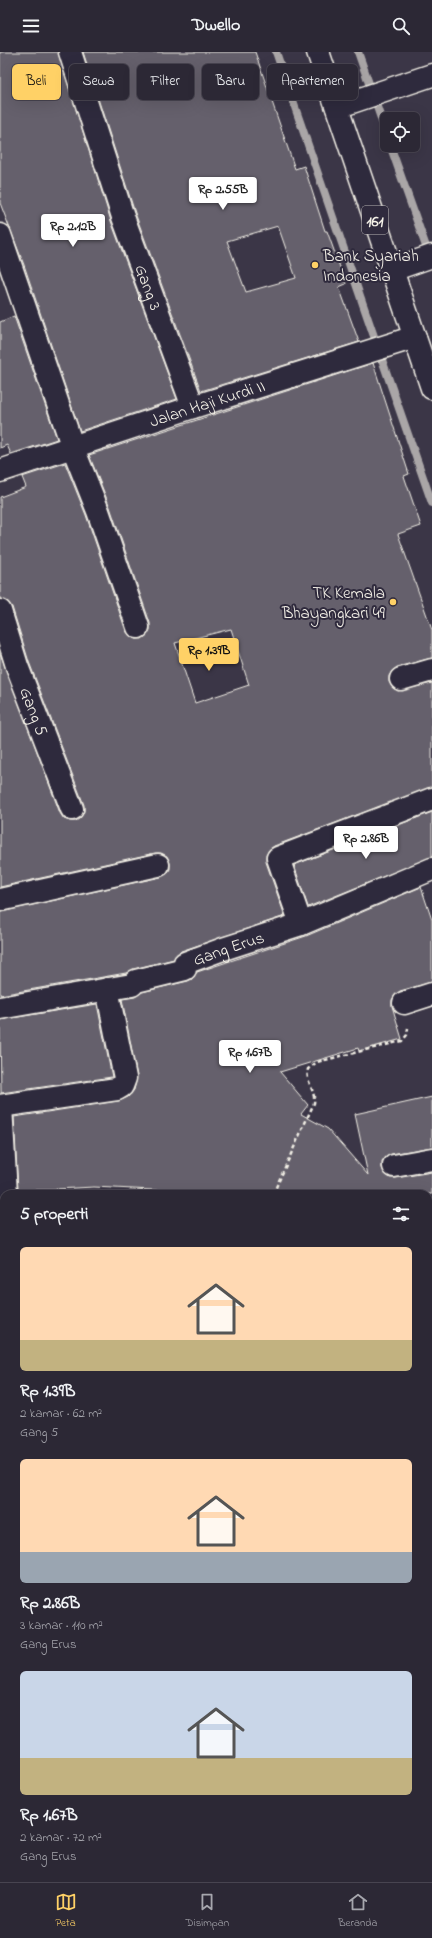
<!DOCTYPE html>
<html lang="id">
<head>
<meta charset="utf-8">
<style>
	:root { --surface:#2c2835; --page:#34303d; --text:#f1f3f6; --muted:#a6a6ad; --line:#484450; --accent:#ffd166 }
	body { margin:0; font-family:"Indie Flower",sans-serif; background:var(--page); color:var(--text); height:100vh; display:flex; flex-direction:column; font-size:15px; white-space:nowrap }
	* { box-sizing:border-box; margin:0 }
	p { font-size:13px; color:var(--muted) }
	.icon { flex:none; width:22px; height:22px; fill:none; stroke:currentColor; stroke-width:2; stroke-linecap:round; stroke-linejoin:round }
	.map { position:relative; flex:1; overflow:hidden }
	.details { position:absolute; left:0px; top:1138px; width:432px; height:692px; display:flex; flex-direction:column; background:var(--surface); border-radius:12px 12px 0 0; box-shadow:0 4px 16px #0002,0 0 0 1px var(--line) }
	.details>* { flex:none }
	.top-card { position:absolute; left:12px; top:12px; width:408px; height:36px; display:flex; gap:8px }
	.fabs { position:absolute; left:380px; top:60px; display:grid; gap:8px }
	.fabs a { display:grid; place-items:center; width:40px; height:40px; border-radius:6px; background:var(--surface); box-shadow:0 4px 16px #0002,0 0 0 1px var(--line); font-size:20px }
	.price { position:absolute; translate:-50% -34px; padding:0 9px; border-radius:4px; background:#fff; color:#222; font-size:13px; line-height:26px; filter:drop-shadow(0 1px 2px #0008) }
	.price::after { content:''; position:absolute; left:50%; top:24px; width:12px; height:9px; margin-left:-6px; background:inherit; clip-path:polygon(0 0,100% 0,50% 100%) }
	.price.selected { background:var(--accent); color:#111 }
	ul { padding:0; list-style:none }
	li { display:grid; align-content:center; gap:8px; height:212px; padding:0 20px }
	li span { display:grid; place-items:center; height:124px; border-radius:6px; color:#555 }
	li>.icon { margin-inline-start:auto }
	span .icon { width:72px; height:72px; fill:#fffc; stroke-width:1 }
	li b { font-size:17px }
	h2 { display:flex; justify-content:space-between; align-items:center; height:48px; padding:0 20px; font-size:17px }
	.chip { padding:0 14px; border-radius:6px; background:var(--surface); box-shadow:0 4px 16px #0002,0 0 0 1px var(--line); font-size:14px; line-height:36px }
	.chip.selected { background:var(--accent); color:#111 }
	header { display:flex; justify-content:space-between; align-items:center; height:52px; padding:0 20px; background:var(--surface); font-size:18px; font-weight:800 }
	.menu { display:flex; justify-content:space-around; align-items:center; height:56px; border-top:1px solid var(--line); background:var(--surface); font-size:11px; color:var(--muted) }
	.menu a { display:grid; justify-items:center; gap:2px }
	.menu .selected { color:var(--accent) }
	.map>svg:first-child { display:block }
</style>
</head>
<body>
<header><svg class="icon" aria-label="menu" viewBox="0 0 24 24"><path d="M4 6h16M4 12h16M4 18h16"/></svg>Dwello<svg class="icon" aria-label="search" viewBox="0 0 24 24"><circle cx="10" cy="10" r="6"/><path d="M15 15l6 6"/></svg></header>
<div class="map">
<svg width="432" height="1830" viewBox="0 0 432 1830">
	<rect width="100%" height="100%" fill="#3b3647"/>
	<filter id="ink" filterUnits="userSpaceOnUse"><feTurbulence type="fractalNoise" baseFrequency=".025" numOctaves="2"/><feDisplacementMap in="SourceGraphic" scale="8" xChannelSelector="R" yChannelSelector="G"/><feConvolveMatrix kernelMatrix="1 2 1 2 8 2 1 2 1" color-interpolation-filters="sRGB"/></filter>
	<g filter="url(#ink)">
		<g fill="none" stroke-linecap="round" stroke-linejoin="round">
			<!-- stream -->
			<path stroke="#aaa6a7" stroke-width="8" d="M 276,0 L 377,293
				M 358,0 L 372,40
				M 375,49 L 387,84
				M 390,93 L 429,203
				M 380,302 L 432,451"/>
		</g>
		<!-- building -->
		<path fill="#65616c" stroke="#f4f1e8" fill-rule="evenodd" d="M 0,0 L 58,0 L 111,169 L 177,347 L 80,379 L 24,213 L 0,151 Z
			M 83,0 L 255,0 L 295,117 L 304,114 L 325,179 L 327,179 L 346,232 L 339,235 L 359,290 L 201,339 L 135,161 ZM 278,174 L 296,226 L 246,240 L 227,189 Z
			M 14,264 L 57,387 L 11,402 L 7,393 L 0,396 L 0,270 Z
			M 373,311 L 409,422 L 404,424 L 421,474 L 398,482 L 432,578 L 432,606 L 397,615 L 392,619 L 389,624 L 389,630 L 393,636 L 398,639 L 432,631 L 432,735 L 274,794 L 269,798 L 266,803 L 266,810 L 285,864 L 181,899 L 174,907 L 133,917 L 126,921 L 0,943 L 0,860 L 161,825 L 167,822 L 170,817 L 170,811 L 167,804 L 161,801 L 155,801 L 0,835 L 0,601 L 60,761 L 64,767 L 70,769 L 76,769 L 81,765 L 84,759 L 84,753 L 29,610 L 12,555 L 8,550 L 0,547 L 0,445 L 26,435 L 22,425 L 65,411 L 86,463 L 126,579 L 130,584 L 135,587 L 142,587 L 147,583 L 150,578 L 150,571 L 110,455 L 89,403 ZM 231,577 L 249,633 L 195,651 L 175,591 Z
			M 432,760 L 432,805 L 308,855 L 294,813 Z
			M 421,835 L 432,868 L 432,930 L 400,939 L 395,943 L 392,948 L 392,954 L 402,987 L 359,999 L 358,996 L 280,1020 L 308,1053 L 301,1062 L 328,1077 L 368,1123 L 355,1062 L 432,1045 L 432,1095 L 391,1102 L 386,1105 L 382,1110 L 382,1116 L 385,1122 L 390,1126 L 396,1126 L 432,1120 L 432,1142 L 172,1142 L 173,1139 L 94,1135 L 56,1137 L 56,1138 L 18,1138 L 14,1065 L 119,1049 L 128,1045 L 134,1038 L 137,1024 L 122,947 L 135,945 L 142,940 L 188,929 L 193,926 L 197,920 L 306,884 Z
			M 97,952 L 112,1025 L 1,1041 L 0,968 Z"/>
		<g fill="none" stroke-linecap="round" stroke-linejoin="round">
			<!-- minor casing -->
			<g stroke="#f4f1e8" stroke-width="25">
				<g id="minor">
					<path id="s1" d="M 70,0 L 123,165 L 193,355"/>
					<path d="M 337,55 L 432,23"/>
					<path d="M 0,183 L 73,396 L 98,459 L 138,575"/>
					<path d="M 392,218 L 432,204"/>
					<path id="s2" d="M 0,419 L 193,355 L 415,285"/>
					<path id="s3" d="M 0,559 L 17,614 L 72,757"/>
					<path d="M 401,627 L 432,618"/>
					<path d="M 0,848 L 158,813"/>
					<path d="M 301,872 L 278,806 L 432,747"/>
					<path d="M 404,951 L 432,942"/>
					<path id="s4" d="M 0,956 L 132,933 L 136,929 L 185,917 L 185,911 L 223,897 L 301,872 L 432,817"/>
					<path d="M 0,1054 L 117,1037 L 122,1034 L 125,1026 L 107,937"/>
					<path d="M 1,1054 L 6,1142"/>
					<path d="M 394,1114 L 432,1107"/>
					<path d="M 0,1198 L 4,1198"/>
					<path d="M 428,1274 L 432,1275"/>
					<path d="M 428,1332 L 432,1332"/>
					<path d="M 0,1389 L 4,1389"/>
					<path d="M 428,1460 L 432,1460"/>
					<path d="M 0,1520 L 4,1521"/>
					<path d="M 0,1666 L 4,1638"/>
					<path d="M 69,1830 L 72,1826"/>
				</g>
			</g>
			<!-- major casing -->
			<g stroke="#f4f1e8" stroke-width="25">
				<path id="major" d="M 318,0 L 432,336"/>
			</g>
			<!-- highway casing -->
			<g stroke="#f4f1e8" stroke-width="25">
				<path id="highway" d="M 0,1769 L 4,1770
					M 428,1798 L 432,1798
					M 0,1817 L 4,1818
					M 123,1826 L 182,1830"/>
			</g>
			<!-- path -->
			<path stroke="#f4f1e8" stroke-width="2.5" stroke-dasharray="4 3" stroke-linecap="butt" d="M 273,1142 L 314,1051 C 316,1039 305,1029 308,1017 L 317,1010 L 402,989 L 407,983 L 408,976"/>
			<!-- minor -->
			<use href="#minor" stroke="#2f2a3d" stroke-width="22"/>
			<!-- major -->
			<use href="#major" stroke="#2f2a3d" stroke-width="22"/>
			<!-- highway -->
			<use href="#highway" stroke="#2f2a3d" stroke-width="22"/>
		</g>
	</g>
	<!-- markers -->
	<g fill="#ffd166" stroke="#2f2a3d" stroke-width="1.5">
		<circle cx="315" cy="213" r="4"/>
		<circle cx="393" cy="550" r="4"/>
	</g>
	<g text-anchor="middle" stroke-width="4" stroke-linejoin="round" paint-order="stroke">
		<!-- shield labels -->
		<rect fill="#2f2a3d" stroke="#b9b5b5" stroke-width="1" x="362" y="154" width="26" height="28" rx="3"/>
		<g font-size="16" font-weight="bold" fill="#f4f1e8">
			<text x="375" y="174">161</text>
		</g>
		<!-- poi labels -->
		<g font-size="17" fill="#f4f1e8" stroke="#2f2a3d" text-anchor="start">
			<text x="323" y="209">Bank Syariah<tspan x="323" dy="20">Indonesia</tspan></text>
			<text x="385" y="546" text-anchor="end">TK Kemala<tspan x="385" dy="20">Bhayangkari 49</tspan></text>
		</g>
		<!-- street labels -->
		<g font-size="17" fill="#f4f1e8" stroke="#2f2a3d">
			<text dy="6" stroke="none"><textPath href="#s1" startOffset="248">Gang 3</textPath></text>
			<text dy="6" stroke="none"><textPath href="#s2" startOffset="218">Jalan Haji Kurdi II</textPath></text>
			<text dy="6" stroke="none"><textPath href="#s3" startOffset="106">Gang 5</textPath></text>
			<text dy="6" stroke="none"><textPath href="#s4" startOffset="242">Gang Erus</textPath></text>
		</g>
	</g>
</svg>
<div class="fabs">
<a><svg class="icon" aria-label="locate" viewBox="0 0 24 24"><circle cx="12" cy="12" r="6"/><path d="M12 2v4M12 18v4M2 12h4M18 12h4"/></svg></a>
</div>
<b class="price" style="left:223px;top:159px">Rp 2.55B</b>
<b class="price" style="left:73px;top:196px">Rp 2.12B</b>
<b class="price selected" style="left:209px;top:620px">Rp 1.39B</b>
<b class="price" style="left:366px;top:808px">Rp 2.86B</b>
<b class="price" style="left:250px;top:1022px">Rp 1.67B</b>
<div class="top-card">
<a class="chip selected">Beli</a>
<a class="chip">Sewa</a>
<a class="chip">Filter</a>
<a class="chip">Baru</a>
<a class="chip">Apartemen</a>
</div>
<section class="details">
<h2>5 properti<svg class="icon" aria-label="filters" viewBox="0 0 24 24"><path d="M4 7h16M4 17h16"/><circle cx="9" cy="7" r="2"/><circle cx="15" cy="17" r="2"/></svg></h2>
<ul>
<li><span style="background:linear-gradient(#ffd9b3 75%,#c2b280 0)"><svg class="icon" aria-label="home" viewBox="0 0 24 24"><path d="M3 11l9-7 9 7M6 9v11h12V9"/></svg></span><div><b>Rp 1.39B</b><p>2 kamar · 62 m²</p><p>Gang 5</p></div></li>
<li><span style="background:linear-gradient(#ffd9b3 75%,#9aa5b1 0)"><svg class="icon" aria-label="home" viewBox="0 0 24 24"><path d="M3 11l9-7 9 7M6 9v11h12V9"/></svg></span><div><b>Rp 2.86B</b><p>3 kamar · 110 m²</p><p>Gang Erus</p></div></li>
<li><span style="background:linear-gradient(#c9d6e8 70%,#c2b280 0)"><svg class="icon" aria-label="home" viewBox="0 0 24 24"><path d="M3 11l9-7 9 7M6 9v11h12V9"/></svg></span><div><b>Rp 1.67B</b><p>2 kamar · 72 m²</p><p>Gang Erus</p></div></li>
</ul>
</section>
</div>
<nav class="menu">
<a class="selected"><svg class="icon" aria-label="map" viewBox="0 0 24 24"><path d="M3 6l6-2 6 2 6-2v14l-6 2-6-2-6 2zM9 4v14M15 6v14"/></svg>Peta</a>
<a><svg class="icon" aria-label="saved" viewBox="0 0 24 24"><path d="M7 4h10v16l-5-4-5 4z"/></svg>Disimpan</a>
<a><svg class="icon" aria-label="home" viewBox="0 0 24 24"><path d="M3 11l9-7 9 7M6 9v11h12V9"/></svg>Beranda</a>
</nav>
</body>
</html>
